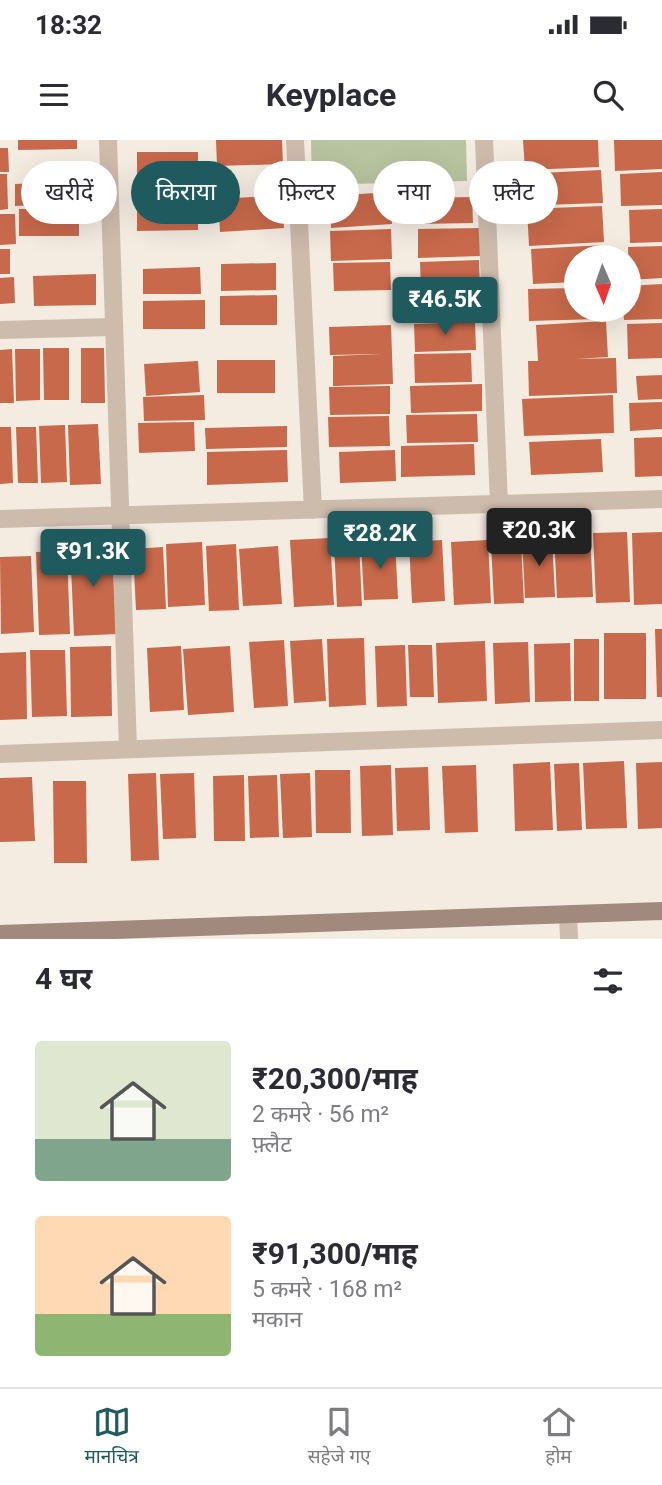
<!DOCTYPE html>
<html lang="hi">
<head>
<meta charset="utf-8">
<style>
	:root { --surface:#fff; --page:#f7f7f7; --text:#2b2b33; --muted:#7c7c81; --line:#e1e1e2; --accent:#1f5a5e }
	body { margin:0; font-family:Roboto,"Noto Sans Devanagari",sans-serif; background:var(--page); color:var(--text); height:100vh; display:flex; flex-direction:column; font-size:26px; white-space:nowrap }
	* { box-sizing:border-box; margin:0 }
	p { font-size:23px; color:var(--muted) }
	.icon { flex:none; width:38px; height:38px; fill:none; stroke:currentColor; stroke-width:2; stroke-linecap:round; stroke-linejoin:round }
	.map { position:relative; height:799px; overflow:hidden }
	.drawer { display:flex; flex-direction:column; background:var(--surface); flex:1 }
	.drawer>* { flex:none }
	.top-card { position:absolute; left:21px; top:21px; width:621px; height:63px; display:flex; gap:14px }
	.needle { width:46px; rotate:178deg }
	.buttons { position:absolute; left:564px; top:105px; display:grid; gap:14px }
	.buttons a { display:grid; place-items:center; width:77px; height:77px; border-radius:50%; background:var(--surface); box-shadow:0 7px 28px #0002; font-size:35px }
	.price { position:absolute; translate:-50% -60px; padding:0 16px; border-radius:7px; background:var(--accent); color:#fff; font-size:23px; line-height:46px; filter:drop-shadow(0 2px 4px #0008) }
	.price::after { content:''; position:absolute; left:50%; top:42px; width:21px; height:16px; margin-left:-10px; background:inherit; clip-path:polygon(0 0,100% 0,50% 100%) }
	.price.on { background:#222; color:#fff }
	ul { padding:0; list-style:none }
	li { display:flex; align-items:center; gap:21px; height:175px; padding:0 35px }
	li span { display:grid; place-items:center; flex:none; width:196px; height:140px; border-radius:7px; color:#555 }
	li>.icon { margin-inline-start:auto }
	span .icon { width:84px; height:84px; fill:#fffc; stroke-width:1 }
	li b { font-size:30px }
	h2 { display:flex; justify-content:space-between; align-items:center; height:84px; padding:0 35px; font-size:30px }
	.tag { padding:0 24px; border-radius:32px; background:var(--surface); box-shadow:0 7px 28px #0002; font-size:24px; line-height:63px }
	.tag.on { background:var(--accent); color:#fff }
	.status { display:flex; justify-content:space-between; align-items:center; height:49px; padding:0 35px; background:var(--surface); direction:ltr }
	.status svg { height:19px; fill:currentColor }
	header { display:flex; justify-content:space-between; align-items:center; height:91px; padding:0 35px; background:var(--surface); font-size:32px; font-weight:700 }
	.tab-bar { display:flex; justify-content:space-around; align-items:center; height:98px; border-top:2px solid var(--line); background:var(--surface); font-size:19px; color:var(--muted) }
	.tab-bar a { display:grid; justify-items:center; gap:4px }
	.tab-bar .on { color:var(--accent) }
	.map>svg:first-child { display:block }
</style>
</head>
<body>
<div class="status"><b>18:32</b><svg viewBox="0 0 49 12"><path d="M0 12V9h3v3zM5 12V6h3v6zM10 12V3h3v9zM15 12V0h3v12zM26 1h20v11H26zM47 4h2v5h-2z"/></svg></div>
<header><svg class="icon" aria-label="menu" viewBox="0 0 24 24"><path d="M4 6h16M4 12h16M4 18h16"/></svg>Keyplace<svg class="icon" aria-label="search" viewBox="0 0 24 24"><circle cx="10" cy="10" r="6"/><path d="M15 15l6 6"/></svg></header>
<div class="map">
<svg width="662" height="799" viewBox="0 0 662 799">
	<rect width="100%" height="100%" fill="#f4ebe1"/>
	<!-- green -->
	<path fill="#b8c4a0" d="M 311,0 L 466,0 L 467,41 L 312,45 Z"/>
	<!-- building -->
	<path fill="#c8694b" d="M 18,0 L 77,0 L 77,9 L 18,10 Z
		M 216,0 L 282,0 L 283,24 L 217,26 Z
		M 523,0 L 598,0 L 599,27 L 525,30 Z
		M 614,0 L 662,0 L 662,29 L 615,31 Z
		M 0,8 L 8,8 L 9,32 L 0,32 Z
		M 137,12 L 198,12 L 198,90 L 137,91 Z
		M 601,30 L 603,63 L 542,65 L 540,33 Z
		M 662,32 L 662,65 L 621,66 L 620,34 Z
		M 0,34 L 7,34 L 8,69 L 0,70 Z
		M 79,41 L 80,63 L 15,66 L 15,44 Z
		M 390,52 L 392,84 L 331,88 L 330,56 Z
		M 282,55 L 284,88 L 220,92 L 218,59 Z
		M 472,57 L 473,83 L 417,84 L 416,58 Z
		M 602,66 L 604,102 L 529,106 L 527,69 Z
		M 79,68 L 79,96 L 19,96 L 19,69 Z
		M 662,69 L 662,102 L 630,103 L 629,70 Z
		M 0,74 L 15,74 L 16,104 L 0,105 Z
		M 480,88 L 481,116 L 418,118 L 418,89 Z
		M 391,89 L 392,119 L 331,121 L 330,91 Z
		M 604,105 L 605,117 L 576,117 L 576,142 L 533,144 L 531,109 Z
		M 662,106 L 662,138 L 629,140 L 628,107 Z
		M 0,109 L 10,109 L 10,134 L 0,134 Z
		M 479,120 L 480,150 L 421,151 L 420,122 Z
		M 390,122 L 391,150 L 334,151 L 333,123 Z
		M 276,123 L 276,150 L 221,151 L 221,124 Z
		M 200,127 L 201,154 L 143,154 L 143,129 Z
		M 96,134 L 96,165 L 34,166 L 33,136 Z
		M 14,137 L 15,163 L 0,164 L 0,138 Z
		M 662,144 L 662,179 L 624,180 L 623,170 L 628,170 L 628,146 Z
		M 576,148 L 576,170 L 597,170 L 598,179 L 529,181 L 528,149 Z
		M 482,154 L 482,180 L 425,181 L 424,155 Z
		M 277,155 L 277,185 L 220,185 L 220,156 Z
		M 205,160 L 205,189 L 143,189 L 143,161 Z
		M 606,181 L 608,217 L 575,219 L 616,218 L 617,253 L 529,256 L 528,221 L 538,221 L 536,185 Z
		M 475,182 L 476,210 L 415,212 L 414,184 Z
		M 662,183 L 662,218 L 628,219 L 627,184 Z
		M 391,185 L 393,244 L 333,246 L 333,216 L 381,214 L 330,215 L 329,187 Z
		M 43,208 L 69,208 L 69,260 L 44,260 Z
		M 81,208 L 104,208 L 105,263 L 81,263 Z
		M 12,209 L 14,263 L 0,263 L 0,210 Z
		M 15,209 L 40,209 L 40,260 L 16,261 Z
		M 471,213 L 472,242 L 415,243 L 414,214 Z
		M 217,220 L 275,220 L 275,253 L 217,253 Z
		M 198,221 L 200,252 L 146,256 L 144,224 Z
		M 662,235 L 662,259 L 638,260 L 636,236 Z
		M 482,244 L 482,271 L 411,273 L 410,246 Z
		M 390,246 L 390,274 L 330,275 L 329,247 Z
		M 204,255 L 205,280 L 144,281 L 143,257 Z
		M 613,255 L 614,293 L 524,296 L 522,259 Z
		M 662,262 L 662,289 L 630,291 L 629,263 Z
		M 477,274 L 478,302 L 407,303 L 406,275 Z
		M 389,276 L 390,306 L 329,307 L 328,277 Z
		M 194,282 L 195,311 L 139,313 L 138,283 Z
		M 98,284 L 101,344 L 70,345 L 68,285 Z
		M 65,285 L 67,342 L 41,343 L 39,286 Z
		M 287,286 L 287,307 L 206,309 L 205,288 Z
		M 0,287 L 11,287 L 13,343 L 0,344 Z
		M 16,287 L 36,287 L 38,343 L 18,343 Z
		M 662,297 L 662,336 L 635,337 L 634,298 Z
		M 601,299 L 603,332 L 531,335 L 529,302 Z
		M 474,304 L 475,335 L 401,337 L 401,306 Z
		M 287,310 L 288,342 L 207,345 L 207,312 Z
		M 395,310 L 396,341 L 340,343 L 339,312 Z
		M 590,390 L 593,457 L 557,458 L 554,392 Z
		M 627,392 L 630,462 L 596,463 L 593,393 Z
		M 662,392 L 662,464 L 634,465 L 632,393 Z
		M 330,398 L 334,465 L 294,467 L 290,400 Z
		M 552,398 L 555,457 L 525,458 L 522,399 Z
		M 442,400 L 445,461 L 412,463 L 409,402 Z
		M 488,400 L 491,463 L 454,465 L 451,402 Z
		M 112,401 L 116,494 L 74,496 L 70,403 Z
		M 395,401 L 398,459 L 364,460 L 361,403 Z
		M 202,402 L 205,465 L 168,467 L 166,404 Z
		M 359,402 L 362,466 L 337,467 L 334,403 Z
		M 521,402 L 524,463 L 494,464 L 491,403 Z
		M 236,404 L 239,470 L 209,471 L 206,406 Z
		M 278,406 L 282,464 L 243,466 L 239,409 Z
		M 163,407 L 166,469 L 136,470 L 133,409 Z
		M 67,411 L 70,494 L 39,495 L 36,412 Z
		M 31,416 L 34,492 L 1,494 L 0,417 Z
		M 655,489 L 662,489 L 662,557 L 657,557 Z
		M 604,493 L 646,493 L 646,559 L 604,559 Z
		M 364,498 L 366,565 L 329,567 L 327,499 Z
		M 322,499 L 326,561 L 294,563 L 290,501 Z
		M 574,499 L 599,499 L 599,561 L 574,561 Z
		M 284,500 L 288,566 L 254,568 L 249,502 Z
		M 485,501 L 487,561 L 438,563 L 436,503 Z
		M 528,502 L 530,562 L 495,564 L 493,503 Z
		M 570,503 L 571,561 L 535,562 L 534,504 Z
		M 405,505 L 407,566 L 377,567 L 375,506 Z
		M 408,505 L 432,505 L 434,557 L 410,557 Z
		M 111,506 L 112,576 L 71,577 L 70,507 Z
		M 181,506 L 184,570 L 150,572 L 147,508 Z
		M 230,506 L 234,572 L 188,575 L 183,509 Z
		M 30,510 L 65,510 L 67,576 L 32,577 Z
		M 26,512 L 27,579 L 0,580 L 0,513 Z
		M 624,621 L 627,688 L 586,689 L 583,623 Z
		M 550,622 L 553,690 L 515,691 L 513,624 Z
		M 662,622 L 662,688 L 638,689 L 636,623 Z
		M 579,623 L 582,690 L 557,691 L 554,624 Z
		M 391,625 L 393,695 L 362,696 L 360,626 Z
		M 476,625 L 478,692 L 445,693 L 442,626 Z
		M 428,627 L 430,690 L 397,691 L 395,628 Z
		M 315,630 L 350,630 L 351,693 L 316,693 Z
		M 156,633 L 159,720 L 131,721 L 128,634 Z
		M 194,633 L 196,698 L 163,699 L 160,634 Z
		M 310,633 L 312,697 L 283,698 L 280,634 Z
		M 244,635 L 245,701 L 214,701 L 213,636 Z
		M 277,635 L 279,697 L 250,698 L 248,636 Z
		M 32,637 L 35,701 L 0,702 L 0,638 Z
		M 53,641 L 86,641 L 87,723 L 54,723 Z"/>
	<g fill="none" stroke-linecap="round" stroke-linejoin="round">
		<!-- street -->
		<path stroke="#cdbbac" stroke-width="18" d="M 108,0 L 128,609
			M 295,0 L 313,370
			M 484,0 L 499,364
			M 0,190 L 114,187
			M 0,379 L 662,359
			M 0,614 L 662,590
			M 568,774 L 569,799"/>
		<!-- secondary -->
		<path stroke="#a18a7d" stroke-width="18" d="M 0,794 L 662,771"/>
	</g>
</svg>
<div class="buttons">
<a><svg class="needle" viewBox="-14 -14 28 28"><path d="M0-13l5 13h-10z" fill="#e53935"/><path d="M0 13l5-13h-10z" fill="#7c7c81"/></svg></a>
</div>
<b class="price" style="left:445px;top:197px">₹46.5K</b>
<b class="price on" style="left:539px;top:428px">₹20.3K</b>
<b class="price" style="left:380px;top:431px">₹28.2K</b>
<b class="price" style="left:93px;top:449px">₹91.3K</b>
<div class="top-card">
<a class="tag">खरीदें</a>
<a class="tag on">किराया</a>
<a class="tag">फ़िल्टर</a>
<a class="tag">नया</a>
<a class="tag">फ़्लैट</a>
</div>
</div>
<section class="drawer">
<h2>4 घर<svg class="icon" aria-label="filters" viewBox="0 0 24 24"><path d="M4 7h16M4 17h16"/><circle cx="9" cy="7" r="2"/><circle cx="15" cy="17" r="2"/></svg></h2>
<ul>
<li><span style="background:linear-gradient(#dfe7d0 70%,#7fa58c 0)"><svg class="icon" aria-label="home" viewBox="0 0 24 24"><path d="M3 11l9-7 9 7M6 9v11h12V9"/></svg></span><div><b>₹20,300/माह</b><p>2 कमरे · 56 m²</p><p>फ़्लैट</p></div></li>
<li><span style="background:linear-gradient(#ffd9b3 70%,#8fb573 0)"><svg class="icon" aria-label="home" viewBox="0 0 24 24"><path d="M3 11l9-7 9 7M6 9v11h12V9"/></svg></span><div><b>₹91,300/माह</b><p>5 कमरे · 168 m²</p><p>मकान</p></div></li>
</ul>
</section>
<nav class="tab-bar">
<a class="on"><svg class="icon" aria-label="map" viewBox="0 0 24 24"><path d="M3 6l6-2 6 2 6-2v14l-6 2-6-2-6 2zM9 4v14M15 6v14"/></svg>मानचित्र</a>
<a><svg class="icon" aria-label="saved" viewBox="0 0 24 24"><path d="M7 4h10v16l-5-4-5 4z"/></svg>सहेजे गए</a>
<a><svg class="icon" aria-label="home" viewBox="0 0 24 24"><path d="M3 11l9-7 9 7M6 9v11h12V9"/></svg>होम</a>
</nav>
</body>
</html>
